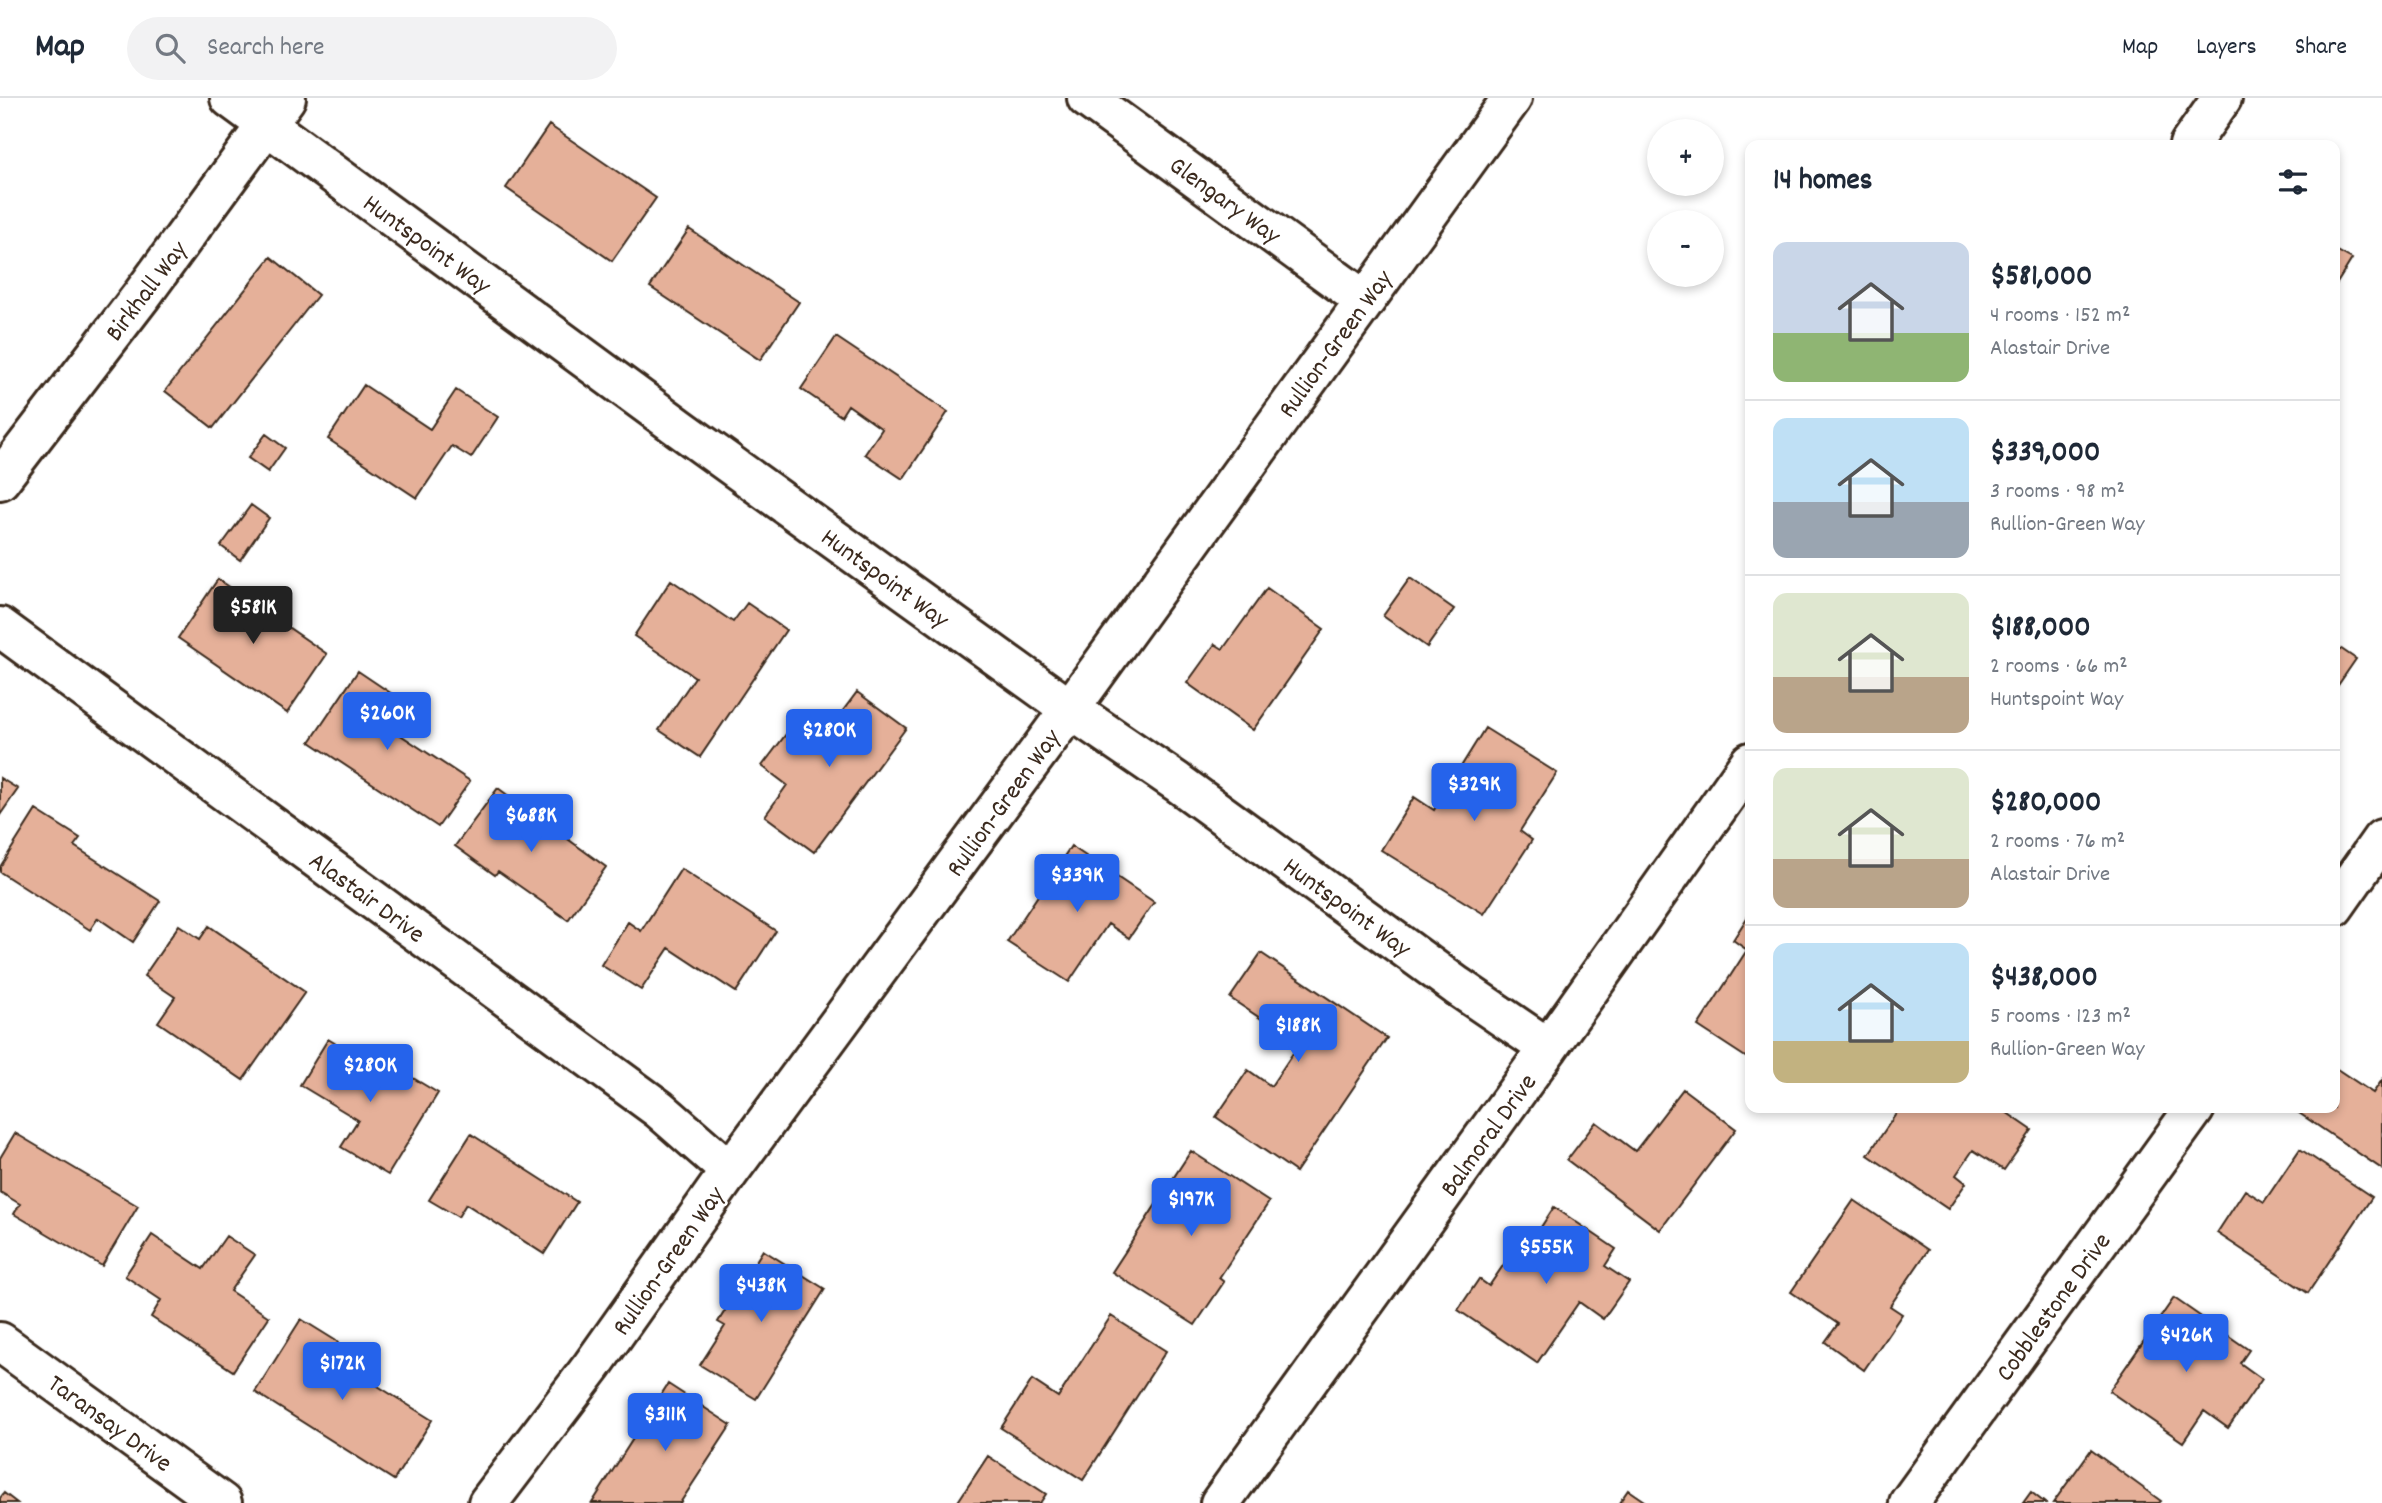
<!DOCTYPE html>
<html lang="en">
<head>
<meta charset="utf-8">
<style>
	:root { --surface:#fff; --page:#f2f2f3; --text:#1f2937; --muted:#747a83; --line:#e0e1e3; --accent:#2563eb }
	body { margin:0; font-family:Dekko,sans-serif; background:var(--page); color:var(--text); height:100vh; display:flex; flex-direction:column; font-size:26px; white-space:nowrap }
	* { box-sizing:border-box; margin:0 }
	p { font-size:23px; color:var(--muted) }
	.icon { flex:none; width:38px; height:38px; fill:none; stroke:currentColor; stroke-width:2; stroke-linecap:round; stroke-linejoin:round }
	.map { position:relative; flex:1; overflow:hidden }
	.details { position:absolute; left:1745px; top:42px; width:595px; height:973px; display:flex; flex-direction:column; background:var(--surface); border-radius:14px; box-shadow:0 4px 10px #0003 }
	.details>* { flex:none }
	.buttons { position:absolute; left:1647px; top:21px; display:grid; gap:14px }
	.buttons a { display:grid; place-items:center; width:77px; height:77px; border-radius:50%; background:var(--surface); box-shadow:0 4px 10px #0003; font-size:35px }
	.price { position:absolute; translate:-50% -60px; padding:0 16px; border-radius:7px; background:var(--accent); color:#fff; font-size:23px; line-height:46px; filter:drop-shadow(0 2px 4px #0008) }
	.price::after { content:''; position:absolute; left:50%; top:42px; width:21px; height:16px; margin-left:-10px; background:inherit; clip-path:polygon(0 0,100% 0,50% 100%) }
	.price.on { background:#222; color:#fff }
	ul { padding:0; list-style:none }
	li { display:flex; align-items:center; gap:21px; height:175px; padding:0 28px }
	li+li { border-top:2px solid var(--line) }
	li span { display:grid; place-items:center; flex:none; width:196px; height:140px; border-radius:14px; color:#555 }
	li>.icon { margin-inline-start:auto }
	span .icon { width:84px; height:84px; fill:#fffc; stroke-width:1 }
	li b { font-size:30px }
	h2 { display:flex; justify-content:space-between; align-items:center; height:84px; padding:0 28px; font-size:30px }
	header { display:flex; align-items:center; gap:42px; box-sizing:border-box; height:98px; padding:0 35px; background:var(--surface); border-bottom:2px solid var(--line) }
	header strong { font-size:33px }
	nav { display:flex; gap:38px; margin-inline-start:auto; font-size:24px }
	.search { width:490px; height:63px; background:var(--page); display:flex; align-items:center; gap:18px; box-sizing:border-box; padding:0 24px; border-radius:38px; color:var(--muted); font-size:26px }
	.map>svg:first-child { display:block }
</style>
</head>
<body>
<header>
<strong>Map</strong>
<div class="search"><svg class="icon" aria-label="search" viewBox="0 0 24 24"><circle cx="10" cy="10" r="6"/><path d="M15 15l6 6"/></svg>Search here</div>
<nav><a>Map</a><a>Layers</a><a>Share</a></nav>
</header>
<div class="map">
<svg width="2382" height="1405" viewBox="0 0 2382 1405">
	<rect width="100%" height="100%" fill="#fff"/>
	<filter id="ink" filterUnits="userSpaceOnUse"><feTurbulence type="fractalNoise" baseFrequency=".0143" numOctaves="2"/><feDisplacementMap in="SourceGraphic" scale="14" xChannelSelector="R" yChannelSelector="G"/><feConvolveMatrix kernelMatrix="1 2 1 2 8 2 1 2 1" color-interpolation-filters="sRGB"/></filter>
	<g filter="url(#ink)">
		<!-- building -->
		<path fill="#e5b099" stroke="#3b2a1e" stroke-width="2" d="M 549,27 L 656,100 L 612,163 L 506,90 Z
			M 689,131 L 799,204 L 760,262 L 650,189 Z
			M 2334,151 L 2352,161 L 2334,190 Z
			M 271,159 L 318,197 L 213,330 L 165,293 Z
			M 836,239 L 948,314 L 903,381 L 865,356 L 882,331 L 848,307 L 841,318 L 801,291 Z
			M 364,287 L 430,331 L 456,292 L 498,319 L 471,360 L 452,348 L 417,400 L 328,341 Z
			M 266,336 L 285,350 L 268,374 L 248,360 Z
			M 251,407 L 269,420 L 240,462 L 221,448 Z
			M 1410,480 L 1454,511 L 1427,549 L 1383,518 Z
			M 218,481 L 327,556 L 287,615 L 178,540 Z
			M 671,482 L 733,524 L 747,505 L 786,532 L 700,659 L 659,632 L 695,579 L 634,538 Z
			M 1267,490 L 1324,531 L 1253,632 L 1187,585 L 1215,546 L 1223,551 Z
			M 2334,546 L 2356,561 L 2334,593 Z
			M 358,573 L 401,602 L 384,626 L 470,683 L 438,729 L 310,644 Z
			M 857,594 L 906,630 L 814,754 L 765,718 L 787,687 L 762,668 L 793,627 L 818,646 Z
			M 1485,630 L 1557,675 L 1520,733 L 1532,742 L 1484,816 L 1381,752 L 1414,699 L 1434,712 Z
			M 0,680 L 18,691 L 0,717 Z
			M 498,690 L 606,769 L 568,822 L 498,773 L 495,777 L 455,748 Z
			M 36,712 L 80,740 L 74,748 L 160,803 L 133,844 L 98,820 L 90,832 L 0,774 L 0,769 Z
			M 1071,748 L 1154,804 L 1129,840 L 1108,826 L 1069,884 L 1007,844 Z
			M 681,771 L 776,833 L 736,894 L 669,850 L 641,892 L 601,867 L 628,824 L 641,833 Z
			M 1750,815 L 1750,962 L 1698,928 L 1747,852 L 1733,842 Z
			M 179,827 L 200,841 L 209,828 L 305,894 L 243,982 L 158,924 L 175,899 L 144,878 Z
			M 1261,855 L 1387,940 L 1296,1074 L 1216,1019 L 1248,972 L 1271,988 L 1299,946 L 1230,900 Z
			M 328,941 L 397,983 L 403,974 L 438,995 L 388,1077 L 341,1049 L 358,1022 L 300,987 Z
			M 2334,969 L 2373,995 L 2382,982 L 2382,1071 L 2296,1013 L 2298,1010 L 2334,1010 Z
			M 1683,991 L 1736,1031 L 1660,1132 L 1567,1062 L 1596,1024 L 1635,1053 Z
			M 1900,1010 L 2000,1010 L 2032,1032 L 2004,1072 L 1973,1052 L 1956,1077 L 1966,1085 L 1948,1111 L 1868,1057 Z
			M 15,1035 L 138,1108 L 102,1168 L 14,1116 L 20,1106 L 0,1094 L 0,1060 Z
			M 471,1036 L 577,1104 L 544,1156 L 466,1106 L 458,1119 L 429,1102 Z
			M 2300,1051 L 2372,1099 L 2308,1195 L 2217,1135 L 2245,1092 L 2264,1104 Z
			M 1191,1053 L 1269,1104 L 1219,1180 L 1224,1184 L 1195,1227 L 1112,1174 Z
			M 1854,1102 L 1928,1152 L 1890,1208 L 1902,1216 L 1864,1272 L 1825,1244 L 1838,1226 L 1791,1194 Z
			M 1554,1109 L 1616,1151 L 1605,1168 L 1629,1184 L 1603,1221 L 1579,1204 L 1537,1265 L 1458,1212 L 1479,1181 L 1489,1188 L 1522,1140 L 1530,1146 Z
			M 152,1137 L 203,1171 L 226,1138 L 255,1157 L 230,1193 L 269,1219 L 233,1273 L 151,1219 L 161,1202 L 125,1178 Z
			M 763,1152 L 825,1191 L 756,1301 L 700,1267 L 725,1228 L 718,1224 Z
			M 2174,1200 L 2249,1252 L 2240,1265 L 2262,1281 L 2228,1330 L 2204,1313 L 2183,1344 L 2109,1293 Z
			M 1111,1218 L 1166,1253 L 1083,1382 L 1001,1330 L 1032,1282 L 1058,1299 Z
			M 301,1221 L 338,1244 L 330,1258 L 432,1322 L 394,1382 L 255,1294 Z
			M 668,1286 L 731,1327 L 680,1405 L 592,1405 Z
			M 2091,1352 L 2161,1403 L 2159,1405 L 2053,1405 Z
			M 988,1358 L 1046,1396 L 1040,1405 L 957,1405 Z
			M 1628,1392 L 1647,1405 L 1619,1405 Z
			M 2031,1394 L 2045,1405 L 2023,1405 Z
			M 4,1395 L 17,1405 L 0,1405 L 0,1400 Z"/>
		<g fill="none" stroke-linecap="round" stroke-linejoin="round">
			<!-- minor casing -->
			<g stroke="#3b2a1e" stroke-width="44">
				<path id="minor" d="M 230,0 L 681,331 L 1070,611 L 1177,684 L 1457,888 L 1548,950
					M 1087,0 L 1364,202
					M 2189,47 L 2222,0
					M 0,382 L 142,197 L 286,0
					M 0,529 L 659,1011 L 730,1073
					M 2334,809 L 2382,741
					M 0,1244 L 222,1405
					M 488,1405 L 592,1268 L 730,1073 L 1070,611 L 1512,0
					M 1220,1405 L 1548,950 L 1750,664
					M 1909,1405 L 2195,1010"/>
			</g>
			<!-- minor -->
			<use href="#minor" stroke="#fff" stroke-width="38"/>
		</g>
	</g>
	<g text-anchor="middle" stroke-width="5" stroke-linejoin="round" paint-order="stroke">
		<!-- street labels -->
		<g font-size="26" fill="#3b2a1e" stroke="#fff">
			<text transform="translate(1226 101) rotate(36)" y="9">Glengary Way</text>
			<text transform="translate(428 145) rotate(36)" y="9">Huntspoint Way</text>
			<text transform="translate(145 192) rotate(-53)" y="9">Birkhall Way</text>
			<text transform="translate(1334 245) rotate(-54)" y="9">Rullion-Green Way</text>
			<text transform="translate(886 479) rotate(36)" y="9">Huntspoint Way</text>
			<text transform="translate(1002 704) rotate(-54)" y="9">Rullion-Green Way</text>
			<text transform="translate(368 798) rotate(36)" y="9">Alastair Drive</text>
			<text transform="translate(1348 808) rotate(36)" y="9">Huntspoint Way</text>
			<text transform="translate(1487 1036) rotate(-54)" y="9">Balmoral Drive</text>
			<text transform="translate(667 1162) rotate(-55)" y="9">Rullion-Green Way</text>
			<text transform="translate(2052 1208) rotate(-54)" y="9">Cobblestone Drive</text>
			<text transform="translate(111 1324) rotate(36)" y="9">Taransay Drive</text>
		</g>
	</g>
</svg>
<div class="buttons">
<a>+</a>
<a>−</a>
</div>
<b class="price on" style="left:253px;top:548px">$581K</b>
<b class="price" style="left:387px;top:654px">$260K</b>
<b class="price" style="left:829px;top:671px">$280K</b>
<b class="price" style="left:1474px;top:725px">$329K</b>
<b class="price" style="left:531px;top:756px">$688K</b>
<b class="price" style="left:1077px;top:816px">$339K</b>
<b class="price" style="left:1298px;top:966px">$188K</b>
<b class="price" style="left:370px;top:1006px">$280K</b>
<b class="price" style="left:1191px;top:1140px">$197K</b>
<b class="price" style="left:1546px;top:1188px">$555K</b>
<b class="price" style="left:761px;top:1226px">$438K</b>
<b class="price" style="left:2186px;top:1276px">$426K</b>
<b class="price" style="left:342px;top:1304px">$172K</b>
<b class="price" style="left:665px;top:1355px">$311K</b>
<section class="details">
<h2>14 homes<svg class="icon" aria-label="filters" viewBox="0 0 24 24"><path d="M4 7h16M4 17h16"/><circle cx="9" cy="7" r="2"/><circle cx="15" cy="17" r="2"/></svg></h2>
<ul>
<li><span style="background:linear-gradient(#c9d6e8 65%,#8fb573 0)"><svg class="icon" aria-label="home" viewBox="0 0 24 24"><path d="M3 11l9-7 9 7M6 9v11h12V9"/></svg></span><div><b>$581,000</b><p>4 rooms · 152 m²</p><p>Alastair Drive</p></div></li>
<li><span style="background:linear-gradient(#bfe0f5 60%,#9aa5b1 0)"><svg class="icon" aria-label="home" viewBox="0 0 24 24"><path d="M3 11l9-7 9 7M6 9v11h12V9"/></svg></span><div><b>$339,000</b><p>3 rooms · 98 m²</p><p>Rullion-Green Way</p></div></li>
<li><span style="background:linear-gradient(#dfe7d0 60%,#b9a48a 0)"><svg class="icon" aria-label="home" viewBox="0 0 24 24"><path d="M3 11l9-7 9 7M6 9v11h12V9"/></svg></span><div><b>$188,000</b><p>2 rooms · 66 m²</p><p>Huntspoint Way</p></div></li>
<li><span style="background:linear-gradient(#dfe7d0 65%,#b9a48a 0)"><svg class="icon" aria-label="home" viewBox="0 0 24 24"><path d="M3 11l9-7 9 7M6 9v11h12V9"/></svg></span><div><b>$280,000</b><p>2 rooms · 76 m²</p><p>Alastair Drive</p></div></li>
<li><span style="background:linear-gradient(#bfe0f5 70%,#c2b280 0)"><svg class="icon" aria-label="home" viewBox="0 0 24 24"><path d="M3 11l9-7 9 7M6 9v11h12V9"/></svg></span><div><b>$438,000</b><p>5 rooms · 123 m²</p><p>Rullion-Green Way</p></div></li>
</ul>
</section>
</div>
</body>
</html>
